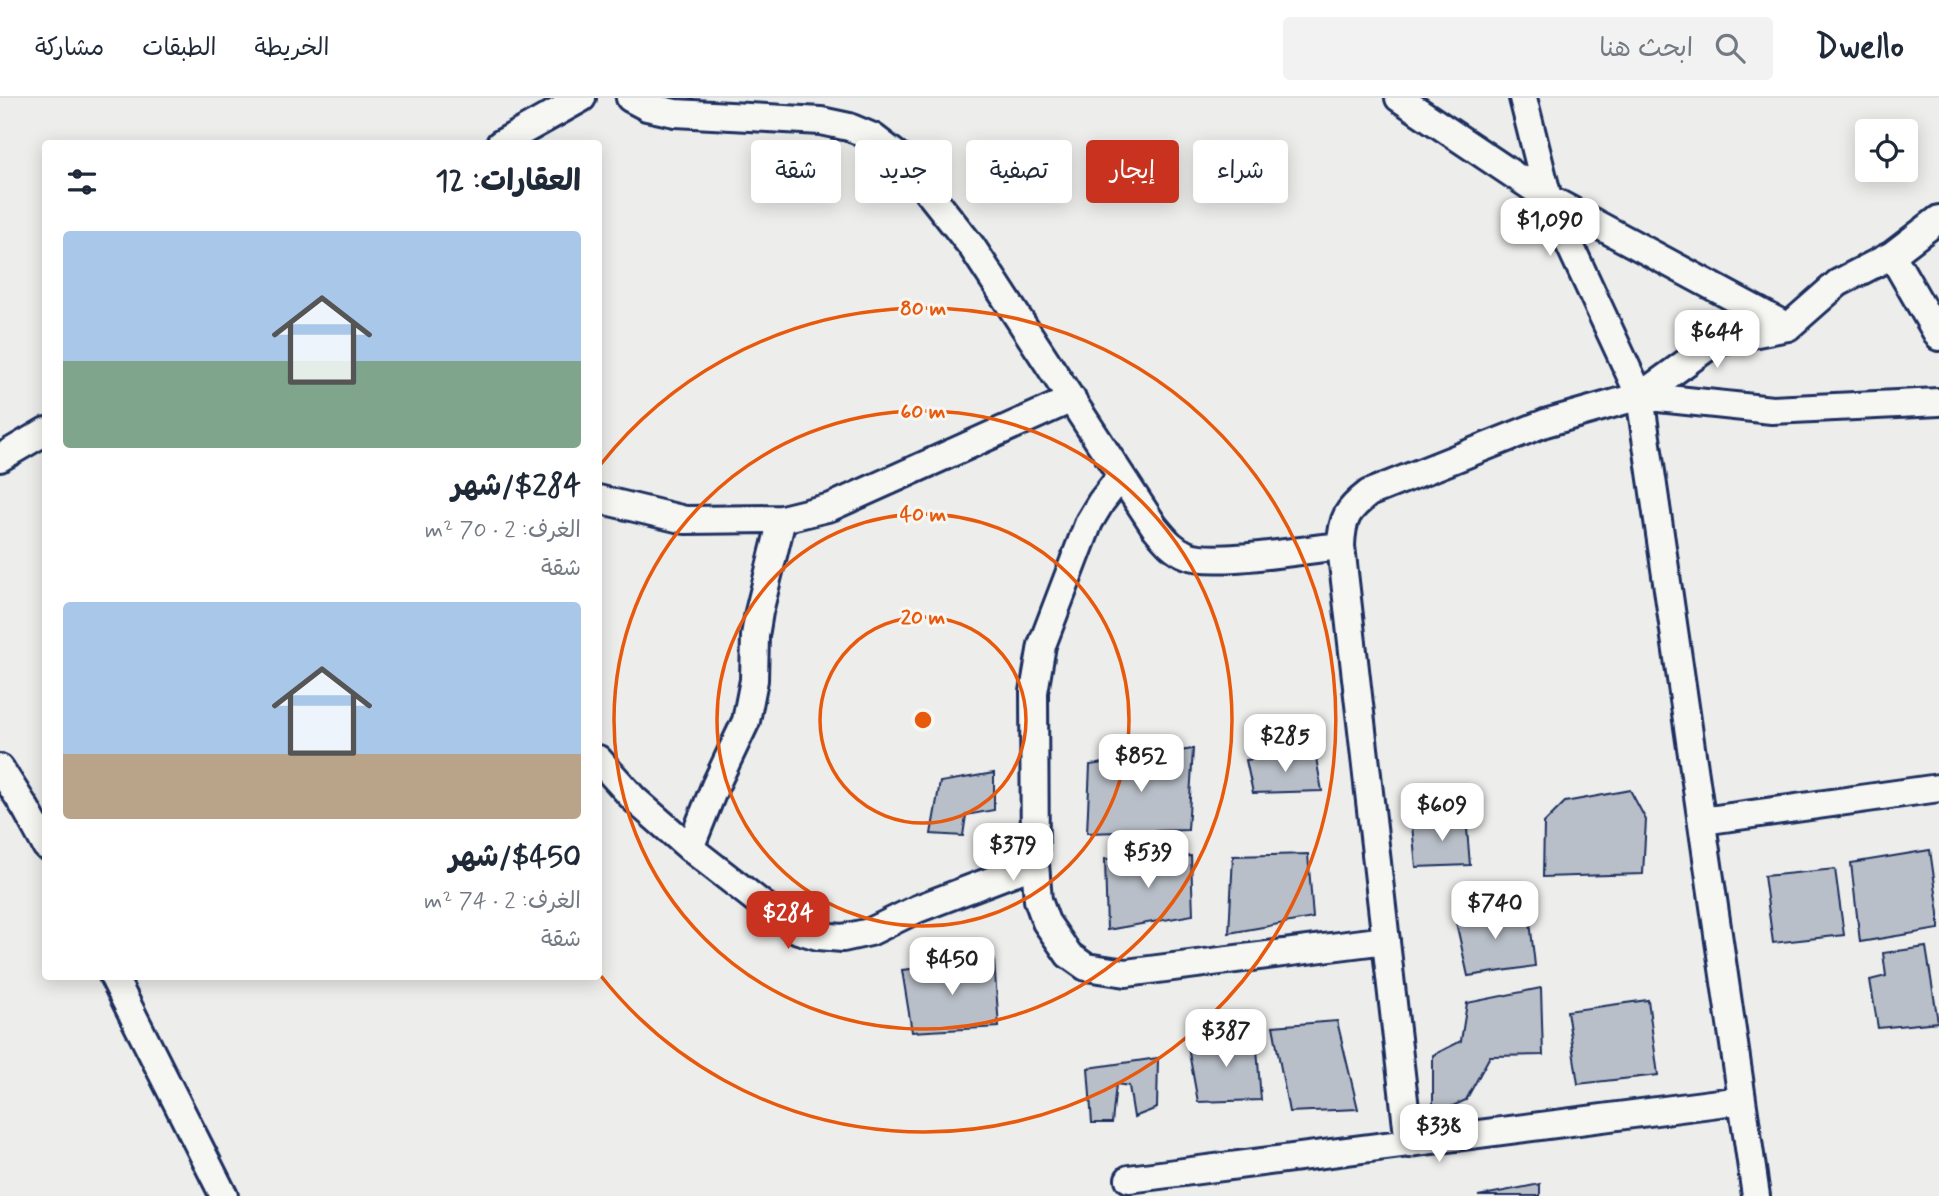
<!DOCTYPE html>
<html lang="ar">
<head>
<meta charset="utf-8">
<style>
	:root { --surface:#fff; --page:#f2f2f3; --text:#1f2937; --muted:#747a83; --line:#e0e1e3; --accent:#c8321e }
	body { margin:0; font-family:Mynerve,"Playpen Sans Arabic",sans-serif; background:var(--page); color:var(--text); direction:rtl; height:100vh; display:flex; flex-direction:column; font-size:26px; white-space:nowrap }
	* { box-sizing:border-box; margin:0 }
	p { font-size:23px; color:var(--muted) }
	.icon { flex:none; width:38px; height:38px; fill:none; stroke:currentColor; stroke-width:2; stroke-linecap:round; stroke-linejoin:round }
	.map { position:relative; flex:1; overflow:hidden; direction:ltr }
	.sheet { position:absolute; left:42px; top:42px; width:560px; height:840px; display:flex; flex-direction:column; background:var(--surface); border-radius:7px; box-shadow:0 4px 18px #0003; direction:rtl }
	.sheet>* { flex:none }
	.banner { position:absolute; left:623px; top:42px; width:665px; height:63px; direction:rtl; display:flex; gap:14px }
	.tools { position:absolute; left:1855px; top:21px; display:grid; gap:14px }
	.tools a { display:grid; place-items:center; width:63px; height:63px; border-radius:7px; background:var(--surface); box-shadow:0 4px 18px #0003; font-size:35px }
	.price { position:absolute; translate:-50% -60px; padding:0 16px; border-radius:14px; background:#fff; color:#222; font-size:23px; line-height:46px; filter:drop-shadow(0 2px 4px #0008) }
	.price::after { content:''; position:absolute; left:50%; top:42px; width:21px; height:16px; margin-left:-10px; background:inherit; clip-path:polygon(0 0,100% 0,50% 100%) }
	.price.active { background:var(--accent); color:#fff }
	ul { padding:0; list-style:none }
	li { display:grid; align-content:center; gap:14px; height:371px; padding:0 21px }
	li span { display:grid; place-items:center; height:217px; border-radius:7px; color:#555 }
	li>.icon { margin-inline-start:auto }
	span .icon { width:126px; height:126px; fill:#fffc; stroke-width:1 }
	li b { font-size:30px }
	h2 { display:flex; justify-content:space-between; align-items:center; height:84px; padding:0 21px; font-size:30px }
	.tag { padding:0 24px; border-radius:7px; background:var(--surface); box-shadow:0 4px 18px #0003; font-size:24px; line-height:63px }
	.tag.active { background:var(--accent); color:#fff }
	header { display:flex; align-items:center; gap:42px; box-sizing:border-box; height:98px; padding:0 35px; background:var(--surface); border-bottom:2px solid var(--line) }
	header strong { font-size:33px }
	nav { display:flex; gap:38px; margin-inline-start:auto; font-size:24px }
	.search { width:490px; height:63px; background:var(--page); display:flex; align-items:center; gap:18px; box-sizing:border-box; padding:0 24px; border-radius:7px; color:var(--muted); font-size:26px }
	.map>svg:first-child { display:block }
</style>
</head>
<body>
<header>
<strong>Dwello</strong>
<div class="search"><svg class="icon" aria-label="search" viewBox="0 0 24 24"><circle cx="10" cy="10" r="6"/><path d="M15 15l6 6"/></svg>ابحث هنا</div>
<nav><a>الخريطة</a><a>الطبقات</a><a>مشاركة</a></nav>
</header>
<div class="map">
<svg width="1939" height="1098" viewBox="0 0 1939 1098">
	<rect width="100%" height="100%" fill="#edeeec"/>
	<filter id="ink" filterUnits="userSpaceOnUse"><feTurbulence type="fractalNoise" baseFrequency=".0143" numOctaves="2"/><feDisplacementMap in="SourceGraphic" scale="14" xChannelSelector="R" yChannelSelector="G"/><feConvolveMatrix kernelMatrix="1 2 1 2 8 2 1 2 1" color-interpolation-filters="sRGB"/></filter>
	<g filter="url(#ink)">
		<!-- building -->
		<path fill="#b9bfc8" stroke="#1b2f5e" stroke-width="2" d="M 1193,651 L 1188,732 L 1087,735 L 1090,667 Z
			M 1315,654 L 1322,693 L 1253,695 L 1246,662 Z
			M 994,675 L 994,712 L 966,717 L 963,738 L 931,736 L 940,684 Z
			M 1630,692 L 1646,722 L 1643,776 L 1543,779 L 1544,725 L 1565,704 Z
			M 1466,719 L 1470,767 L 1416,769 L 1412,727 Z
			M 1930,752 L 1939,815 L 1939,831 L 1860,844 L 1851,765 Z
			M 1308,756 L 1313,820 L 1229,835 L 1233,758 Z
			M 1191,758 L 1193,817 L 1107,832 L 1105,761 Z
			M 1835,771 L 1844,837 L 1773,845 L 1764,778 Z
			M 1529,814 L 1535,868 L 1468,878 L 1454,815 Z
			M 1926,849 L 1938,924 L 1878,930 L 1870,882 L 1886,878 L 1883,855 Z
			M 994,862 L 999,929 L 912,934 L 902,872 Z
			M 1541,890 L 1543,957 L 1490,958 L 1466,1002 L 1433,1017 L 1433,957 L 1461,943 L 1467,905 Z
			M 1648,902 L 1658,977 L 1578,986 L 1567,913 Z
			M 1337,923 L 1358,1011 L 1289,1014 L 1273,928 Z
			M 1256,938 L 1261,1002 L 1198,1004 L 1187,944 Z
			M 1158,960 L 1157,1010 L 1134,1019 L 1129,988 L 1116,986 L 1112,1025 L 1092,1025 L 1088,970 Z
			M 1540,1086 L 1540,1098 L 1478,1098 Z"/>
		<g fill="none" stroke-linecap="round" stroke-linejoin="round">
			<!-- street casing -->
			<g stroke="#1b2f5e" stroke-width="32">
				<path id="street" d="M 630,0 L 647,9 L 675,15 L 821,23 L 849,29 L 873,39 L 903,62 L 972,149 L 1154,428 C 1164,440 1172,451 1187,457 C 1214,468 1307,451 1341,448
					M 1399,0 L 1548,100 L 1788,229
					M 1523,0 L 1548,100 L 1640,298 L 1756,1098
					M 500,46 L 582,0
					M 1892,157 L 1939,239
					M 1640,298 L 1772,312 L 1939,304
					M 0,360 L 46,333
					M 1121,378 L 1101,404 L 1089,424 L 1042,547 L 1034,594 L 1035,766 L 1038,802 L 1046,824 L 1069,857 L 1086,869 L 1126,875 L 1386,842
					M 598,401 L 685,422 L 782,421 L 831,409 L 1072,301
					M 598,661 L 634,701 L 690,750 L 763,807 L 798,832 L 818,838 L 843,840 L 870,834 L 917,811 L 1035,766
					M 0,670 L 26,711 L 46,748
					M 1702,723 L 1939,690
					M 690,750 L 715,688 L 746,623 L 754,582 L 755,538 L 759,514 L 782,421
					M 113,878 L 224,1098
					M 1409,1046 L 1341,448 C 1342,420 1347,412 1369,395 L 1545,325 L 1640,298 L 1716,243 L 1788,229 L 1838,185 L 1892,157 L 1939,121
					M 1129,1081 L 1742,1002"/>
			</g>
			<!-- street -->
			<use href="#street" stroke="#f6f6f2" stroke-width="26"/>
		</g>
	</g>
	<!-- distance rings -->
	<g fill="none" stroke="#e8590c" stroke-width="3.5">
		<circle cx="923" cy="622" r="103"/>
		<circle cx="923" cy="622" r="206"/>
		<circle cx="923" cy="622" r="309"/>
		<path d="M601 366A412 412 0 1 1 601 878"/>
	</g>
	<circle cx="923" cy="622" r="10" fill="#e8590c" stroke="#f6f6f2" stroke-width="3.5"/>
	<g font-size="21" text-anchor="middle" font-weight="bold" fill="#e8590c" stroke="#f6f6f2" stroke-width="6" stroke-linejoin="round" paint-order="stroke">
		<text x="923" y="217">80 m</text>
		<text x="923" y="320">60 m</text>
		<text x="923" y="423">40 m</text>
		<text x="923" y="526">20 m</text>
	</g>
</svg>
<div class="tools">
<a><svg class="icon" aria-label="locate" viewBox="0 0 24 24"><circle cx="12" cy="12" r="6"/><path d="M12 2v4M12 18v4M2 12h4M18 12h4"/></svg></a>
</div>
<b class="price" style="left:1550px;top:160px">$1,090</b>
<b class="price" style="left:1717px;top:272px">$644</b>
<b class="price" style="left:1285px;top:676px">$285</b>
<b class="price" style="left:1141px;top:696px">$852</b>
<b class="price" style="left:1442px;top:745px">$609</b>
<b class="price" style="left:1013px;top:785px">$379</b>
<b class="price" style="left:1148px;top:792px">$539</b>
<b class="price" style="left:1495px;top:843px">$740</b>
<b class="price active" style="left:788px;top:853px">$284</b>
<b class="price" style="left:952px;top:899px">$450</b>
<b class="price" style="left:1226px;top:971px">$387</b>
<b class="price" style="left:1439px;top:1066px">$338</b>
<div class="banner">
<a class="tag">شراء</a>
<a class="tag active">إيجار</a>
<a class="tag">تصفية</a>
<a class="tag">جديد</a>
<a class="tag">شقة</a>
</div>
<section class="sheet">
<h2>العقارات: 12<svg class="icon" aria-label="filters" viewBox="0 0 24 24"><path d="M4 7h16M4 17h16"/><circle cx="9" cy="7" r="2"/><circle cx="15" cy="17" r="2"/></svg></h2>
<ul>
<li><span style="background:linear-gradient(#a9c7e8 60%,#7fa58c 0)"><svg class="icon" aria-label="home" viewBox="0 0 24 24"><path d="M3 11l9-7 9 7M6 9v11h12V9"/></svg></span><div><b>$284/شهر</b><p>الغرف: 2 · 70 m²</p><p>شقة</p></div></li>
<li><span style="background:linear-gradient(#a9c7e8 70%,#b9a48a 0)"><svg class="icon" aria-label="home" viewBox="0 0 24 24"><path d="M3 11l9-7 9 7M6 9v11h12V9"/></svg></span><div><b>$450/شهر</b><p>الغرف: 2 · 74 m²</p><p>شقة</p></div></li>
</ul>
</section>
</div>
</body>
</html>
